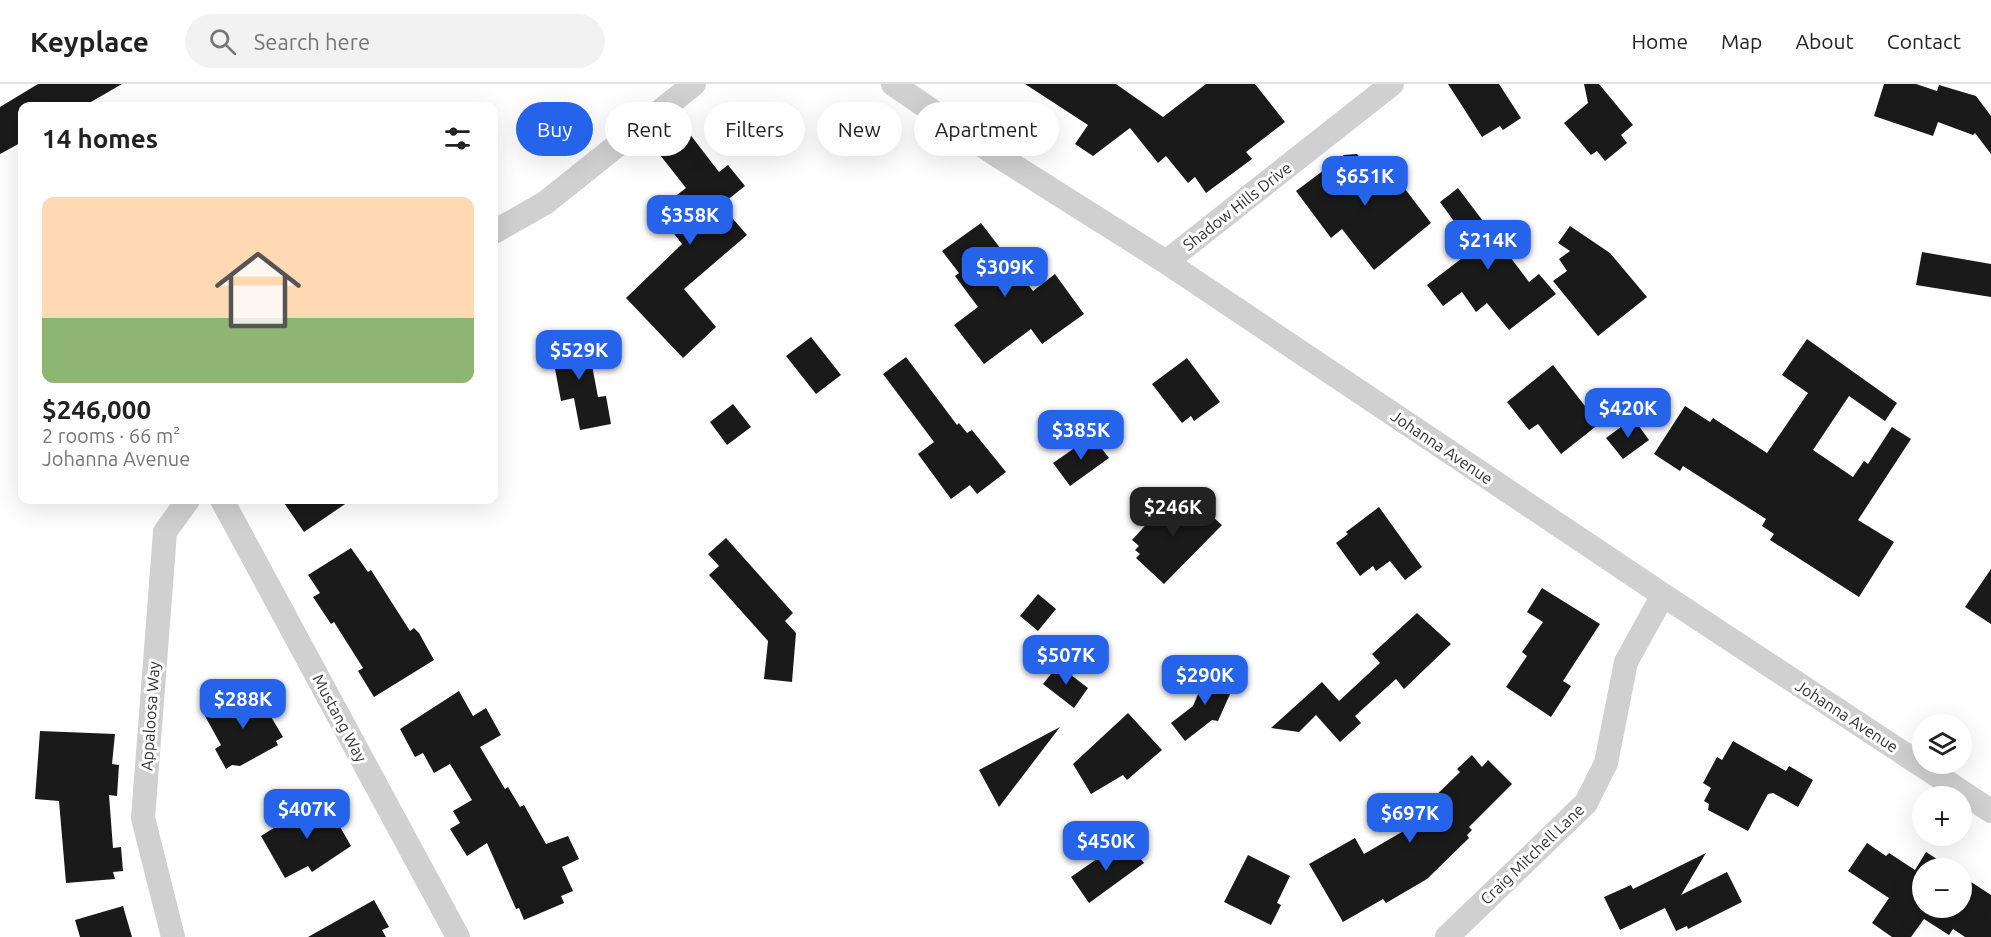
<!DOCTYPE html>
<html lang="en">
<head>
<meta charset="utf-8">
<style>
	:root { --surface:#fff; --page:#f2f2f2; --text:#222; --muted:#767676; --line:#e0e0e0; --accent:#2563eb }
	body { margin:0; font-family:Ubuntu,sans-serif; background:var(--page); color:var(--text); height:100vh; display:flex; flex-direction:column; font-size:22px; white-space:nowrap }
	* { box-sizing:border-box; margin:0 }
	p { font-size:20px; color:var(--muted) }
	.icon { flex:none; width:33px; height:33px; fill:none; stroke:currentColor; stroke-width:2; stroke-linecap:round; stroke-linejoin:round }
	.map { position:relative; flex:1; overflow:hidden }
	.sheet { position:absolute; left:18px; top:18px; width:480px; height:402px; display:flex; flex-direction:column; background:var(--surface); border-radius:12px; box-shadow:0 6px 24px #0002 }
	.sheet>* { flex:none }
	.hud { position:absolute; left:516px; top:18px; width:570px; height:54px; display:flex; gap:12px }
	.fabs { position:absolute; left:1912px; top:630px; display:grid; gap:12px }
	.fabs a { display:grid; place-items:center; width:60px; height:60px; border-radius:50%; background:var(--surface); box-shadow:0 6px 24px #0002; font-size:30px }
	.price { position:absolute; translate:-50% -51px; padding:0 14px; border-radius:12px; background:var(--accent); color:#fff; font-size:20px; line-height:39px; filter:drop-shadow(0 2px 3px #0008) }
	.price::after { content:''; position:absolute; left:50%; top:36px; width:18px; height:14px; margin-left:-9px; background:inherit; clip-path:polygon(0 0,100% 0,50% 100%) }
	.price.current { background:#222; color:#fff }
	ul { padding:0; list-style:none }
	li { display:grid; align-content:center; gap:12px; height:318px; padding:0 24px }
	li+li { border-top:2px solid var(--line) }
	li span { display:grid; place-items:center; height:186px; border-radius:12px; color:#555 }
	li>.icon { margin-inline-start:auto }
	span .icon { width:108px; height:108px; fill:#fffc; stroke-width:1 }
	li b { font-size:26px }
	h2 { display:flex; justify-content:space-between; align-items:center; height:72px; padding:0 24px; font-size:26px }
	.chip { padding:0 21px; border-radius:27px; background:var(--surface); box-shadow:0 6px 24px #0002; font-size:21px; line-height:54px }
	.chip.current { background:var(--accent); color:#fff }
	header { display:flex; align-items:center; gap:36px; box-sizing:border-box; height:84px; padding:0 30px; background:var(--surface); border-bottom:2px solid var(--line) }
	header strong { font-size:28px }
	nav { display:flex; gap:33px; margin-inline-start:auto; font-size:21px }
	.search { width:420px; height:54px; background:var(--page); display:flex; align-items:center; gap:15px; box-sizing:border-box; padding:0 21px; border-radius:33px; color:var(--muted); font-size:22px }
	.map>svg:first-child { display:block }
</style>
</head>
<body>
<header>
<strong>Keyplace</strong>
<div class="search"><svg class="icon" aria-label="search" viewBox="0 0 24 24"><circle cx="10" cy="10" r="6"/><path d="M15 15l6 6"/></svg>Search here</div>
<nav><a>Home</a><a>Map</a><a>About</a><a>Contact</a></nav>
</header>
<div class="map">
<svg width="1991" height="853" viewBox="0 0 1991 853">
	<rect width="100%" height="100%" fill="#fff"/>
	<!-- building -->
	<path fill="#1a1a1a" d="M 38,0 L 122,0 L 84,22 L 22,22 L 22,58 L 0,70 L 0,23 Z
		M 1025,0 L 1116,0 L 1163,33 L 1206,0 L 1255,0 L 1285,38 L 1246,68 L 1252,75 L 1206,109 L 1195,93 L 1188,99 L 1166,72 L 1158,79 L 1130,44 L 1093,72 L 1075,60 L 1088,41 Z
		M 1448,0 L 1499,0 L 1521,34 L 1503,46 L 1500,42 L 1482,53 Z
		M 1584,0 L 1599,0 L 1633,41 L 1621,51 L 1627,59 L 1605,77 L 1597,67 L 1591,71 L 1564,39 L 1588,19 Z
		M 1884,0 L 1916,0 L 1937,7 L 1939,1 L 1976,12 L 1991,32 L 1991,70 L 1975,49 L 1973,51 L 1938,38 L 1933,52 L 1874,32 Z
		M 689,49 L 719,88 L 728,81 L 745,102 L 721,121 L 747,151 L 684,205 L 716,243 L 683,274 L 626,214 L 682,160 L 656,127 L 686,104 L 660,71 Z
		M 1357,70 L 1370,85 L 1383,76 L 1431,139 L 1374,186 L 1342,145 L 1331,154 L 1296,107 L 1344,71 Z
		M 1458,104 L 1529,198 L 1539,190 L 1556,210 L 1509,246 L 1487,219 L 1476,228 L 1462,208 L 1443,222 L 1427,201 L 1474,165 L 1440,118 Z
		M 981,139 L 1033,207 L 1055,190 L 1084,230 L 1042,260 L 1031,245 L 984,280 L 954,241 L 978,223 L 955,192 L 959,189 L 942,167 Z
		M 1570,142 L 1610,169 L 1647,213 L 1598,252 L 1553,197 L 1567,187 L 1559,175 L 1570,167 L 1558,159 Z
		M 1922,168 L 1991,180 L 1991,213 L 1916,201 Z
		M 586,250 L 598,313 L 606,312 L 611,340 L 580,346 L 574,314 L 561,317 L 550,258 Z
		M 811,253 L 841,291 L 816,310 L 786,272 Z
		M 1807,255 L 1897,319 L 1885,337 L 1849,312 L 1813,366 L 1853,393 L 1864,377 L 1868,380 L 1892,343 L 1911,355 L 1858,436 L 1894,458 L 1859,513 L 1770,456 L 1774,450 L 1762,442 L 1766,435 L 1683,382 L 1680,387 L 1654,370 L 1685,322 L 1710,338 L 1713,334 L 1767,369 L 1808,309 L 1782,291 Z
		M 906,273 L 957,341 L 959,339 L 967,349 L 972,346 L 1006,388 L 977,410 L 970,401 L 951,415 L 918,370 L 934,358 L 883,290 Z
		M 1187,274 L 1220,318 L 1194,337 L 1191,332 L 1182,339 L 1152,300 Z
		M 1553,281 L 1599,340 L 1561,370 L 1538,340 L 1529,346 L 1507,318 Z
		M 733,320 L 751,343 L 727,361 L 710,338 Z
		M 1633,334 L 1649,356 L 1623,375 L 1606,354 Z
		M 1092,352 L 1109,374 L 1070,402 L 1053,379 Z
		M 1174,410 L 1199,433 L 1205,426 L 1222,441 L 1164,500 L 1136,474 L 1140,470 L 1135,466 L 1139,462 L 1132,456 Z
		M 282,416 L 351,416 L 304,448 Z
		M 1379,423 L 1422,483 L 1405,496 L 1390,477 L 1376,487 L 1373,482 L 1360,492 L 1336,459 L 1348,450 L 1346,448 Z
		M 726,454 L 793,529 L 785,537 L 796,549 L 792,598 L 764,595 L 768,557 L 709,491 L 719,482 L 708,470 Z
		M 351,464 L 368,488 L 371,486 L 410,547 L 414,544 L 419,549 L 434,576 L 374,613 L 358,587 L 363,584 L 334,538 L 331,540 L 313,513 L 320,509 L 308,491 Z
		M 1991,485 L 1991,540 L 1965,523 Z
		M 1542,504 L 1600,540 L 1563,597 L 1571,602 L 1551,633 L 1506,603 L 1527,572 L 1522,568 L 1543,538 L 1527,528 Z
		M 1038,510 L 1056,525 L 1038,547 L 1020,532 Z
		M 1417,529 L 1451,560 L 1404,605 L 1396,595 L 1355,632 L 1361,639 L 1340,658 L 1316,631 L 1299,648 L 1271,644 L 1322,598 L 1339,617 L 1380,579 L 1372,570 Z
		M 1058,581 L 1088,604 L 1074,624 L 1043,600 Z
		M 1208,587 L 1235,599 L 1218,637 L 1212,636 L 1185,657 L 1171,639 L 1193,622 Z
		M 246,606 L 256,625 L 264,621 L 283,653 L 276,657 L 278,661 L 240,682 L 232,681 L 226,685 L 215,665 L 221,661 L 205,632 L 215,627 L 213,624 Z
		M 459,607 L 473,632 L 486,624 L 501,651 L 480,663 L 505,705 L 508,703 L 520,723 L 524,721 L 546,760 L 568,752 L 579,775 L 562,783 L 573,807 L 561,812 L 564,819 L 524,836 L 519,824 L 516,825 L 487,759 L 467,772 L 450,745 L 460,739 L 453,727 L 472,716 L 450,680 L 434,689 L 423,669 L 415,673 L 400,645 Z
		M 1128,629 L 1162,666 L 1127,696 L 1123,691 L 1091,710 L 1073,680 Z
		M 1060,643 L 999,723 L 979,686 Z
		M 40,647 L 115,650 L 112,680 L 119,681 L 117,712 L 109,711 L 113,764 L 121,763 L 123,787 L 113,788 L 115,795 L 66,799 L 59,717 L 35,715 Z
		M 1733,657 L 1786,687 L 1789,682 L 1813,696 L 1798,723 L 1773,709 L 1768,710 L 1748,747 L 1708,726 L 1709,720 L 1704,717 L 1711,704 L 1703,699 L 1717,673 L 1722,676 Z
		M 1472,671 L 1482,683 L 1488,676 L 1512,700 L 1469,743 L 1472,746 L 1467,751 L 1469,754 L 1427,795 L 1386,819 L 1383,815 L 1343,838 L 1309,780 L 1355,754 L 1364,770 L 1407,745 L 1398,736 L 1416,719 L 1422,725 L 1460,688 L 1457,685 Z
		M 323,713 L 351,762 L 312,788 L 308,782 L 285,794 L 261,752 Z
		M 1867,759 L 1886,772 L 1889,769 L 1915,786 L 1926,768 L 1951,784 L 1923,784 L 1923,824 L 1962,824 L 1962,792 L 1991,811 L 1991,853 L 1965,853 L 1953,845 L 1949,851 L 1924,835 L 1911,853 L 1892,853 L 1872,839 L 1889,814 L 1848,787 Z
		M 1128,760 L 1144,779 L 1089,819 L 1071,793 L 1111,765 L 1115,770 Z
		M 1706,769 L 1681,811 L 1727,788 L 1742,818 L 1688,845 L 1687,842 L 1676,847 L 1665,824 L 1620,846 L 1604,813 L 1631,801 L 1633,805 Z
		M 1248,771 L 1290,792 L 1277,819 L 1281,821 L 1271,841 L 1224,818 Z
		M 374,816 L 389,843 L 382,846 L 386,853 L 308,853 Z
		M 123,822 L 132,853 L 80,853 L 75,836 Z"/>
	<g fill="none" stroke-linecap="round" stroke-linejoin="round">
		<!-- street -->
		<path stroke="#d0d0d0" stroke-width="24" d="M 893,0 L 995,70 L 1166,178 L 1663,511 L 1991,727
			M 494,148 L 545,119 L 694,0
			M 1166,178 L 1392,0
			M 222,416 L 458,853
			M 173,853 L 143,734 L 165,448 L 188,416
			M 1447,853 L 1586,719 L 1606,679 L 1626,578 L 1663,511"/>
	</g>
	<g text-anchor="middle" stroke-width="6" stroke-linejoin="round" paint-order="stroke">
		<!-- street labels -->
		<g font-size="16" fill="#333" stroke="#fff">
			<text transform="translate(1237 122) rotate(-38)" y="6">Shadow Hills Drive</text>
			<text transform="translate(1442 363) rotate(34)" y="6">Johanna Avenue</text>
			<text transform="translate(150 632) rotate(-86)" y="6">Appaloosa Way</text>
			<text transform="translate(1847 632) rotate(33)" y="6">Johanna Avenue</text>
			<text transform="translate(340 634) rotate(62)" y="6">Mustang Way</text>
			<text transform="translate(1532 770) rotate(-44)" y="6">Craig Mitchell Lane</text>
		</g>
	</g>
</svg>
<div class="fabs">
<a><svg class="icon" aria-label="layers" viewBox="0 0 24 24"><path d="M12 4l9 5-9 5-9-5zM3 14l9 5 9-5"/></svg></a>
<a>+</a>
<a>−</a>
</div>
<b class="price" style="left:1365px;top:123px">$651K</b>
<b class="price" style="left:690px;top:162px">$358K</b>
<b class="price" style="left:1488px;top:187px">$214K</b>
<b class="price" style="left:1005px;top:214px">$309K</b>
<b class="price" style="left:579px;top:297px">$529K</b>
<b class="price" style="left:1628px;top:355px">$420K</b>
<b class="price" style="left:1081px;top:377px">$385K</b>
<b class="price current" style="left:1173px;top:454px">$246K</b>
<b class="price" style="left:1066px;top:602px">$507K</b>
<b class="price" style="left:1205px;top:622px">$290K</b>
<b class="price" style="left:243px;top:646px">$288K</b>
<b class="price" style="left:307px;top:756px">$407K</b>
<b class="price" style="left:1410px;top:760px">$697K</b>
<b class="price" style="left:1106px;top:788px">$450K</b>
<div class="hud">
<a class="chip current">Buy</a>
<a class="chip">Rent</a>
<a class="chip">Filters</a>
<a class="chip">New</a>
<a class="chip">Apartment</a>
</div>
<section class="sheet">
<h2>14 homes<svg class="icon" aria-label="filters" viewBox="0 0 24 24"><path d="M4 7h16M4 17h16"/><circle cx="9" cy="7" r="2"/><circle cx="15" cy="17" r="2"/></svg></h2>
<ul>
<li><span style="background:linear-gradient(#ffd9b3 65%,#8fb573 0)"><svg class="icon" aria-label="home" viewBox="0 0 24 24"><path d="M3 11l9-7 9 7M6 9v11h12V9"/></svg></span><div><b>$246,000</b><p>2 rooms · 66 m²</p><p>Johanna Avenue</p></div></li>
</ul>
</section>
</div>
</body>
</html>
